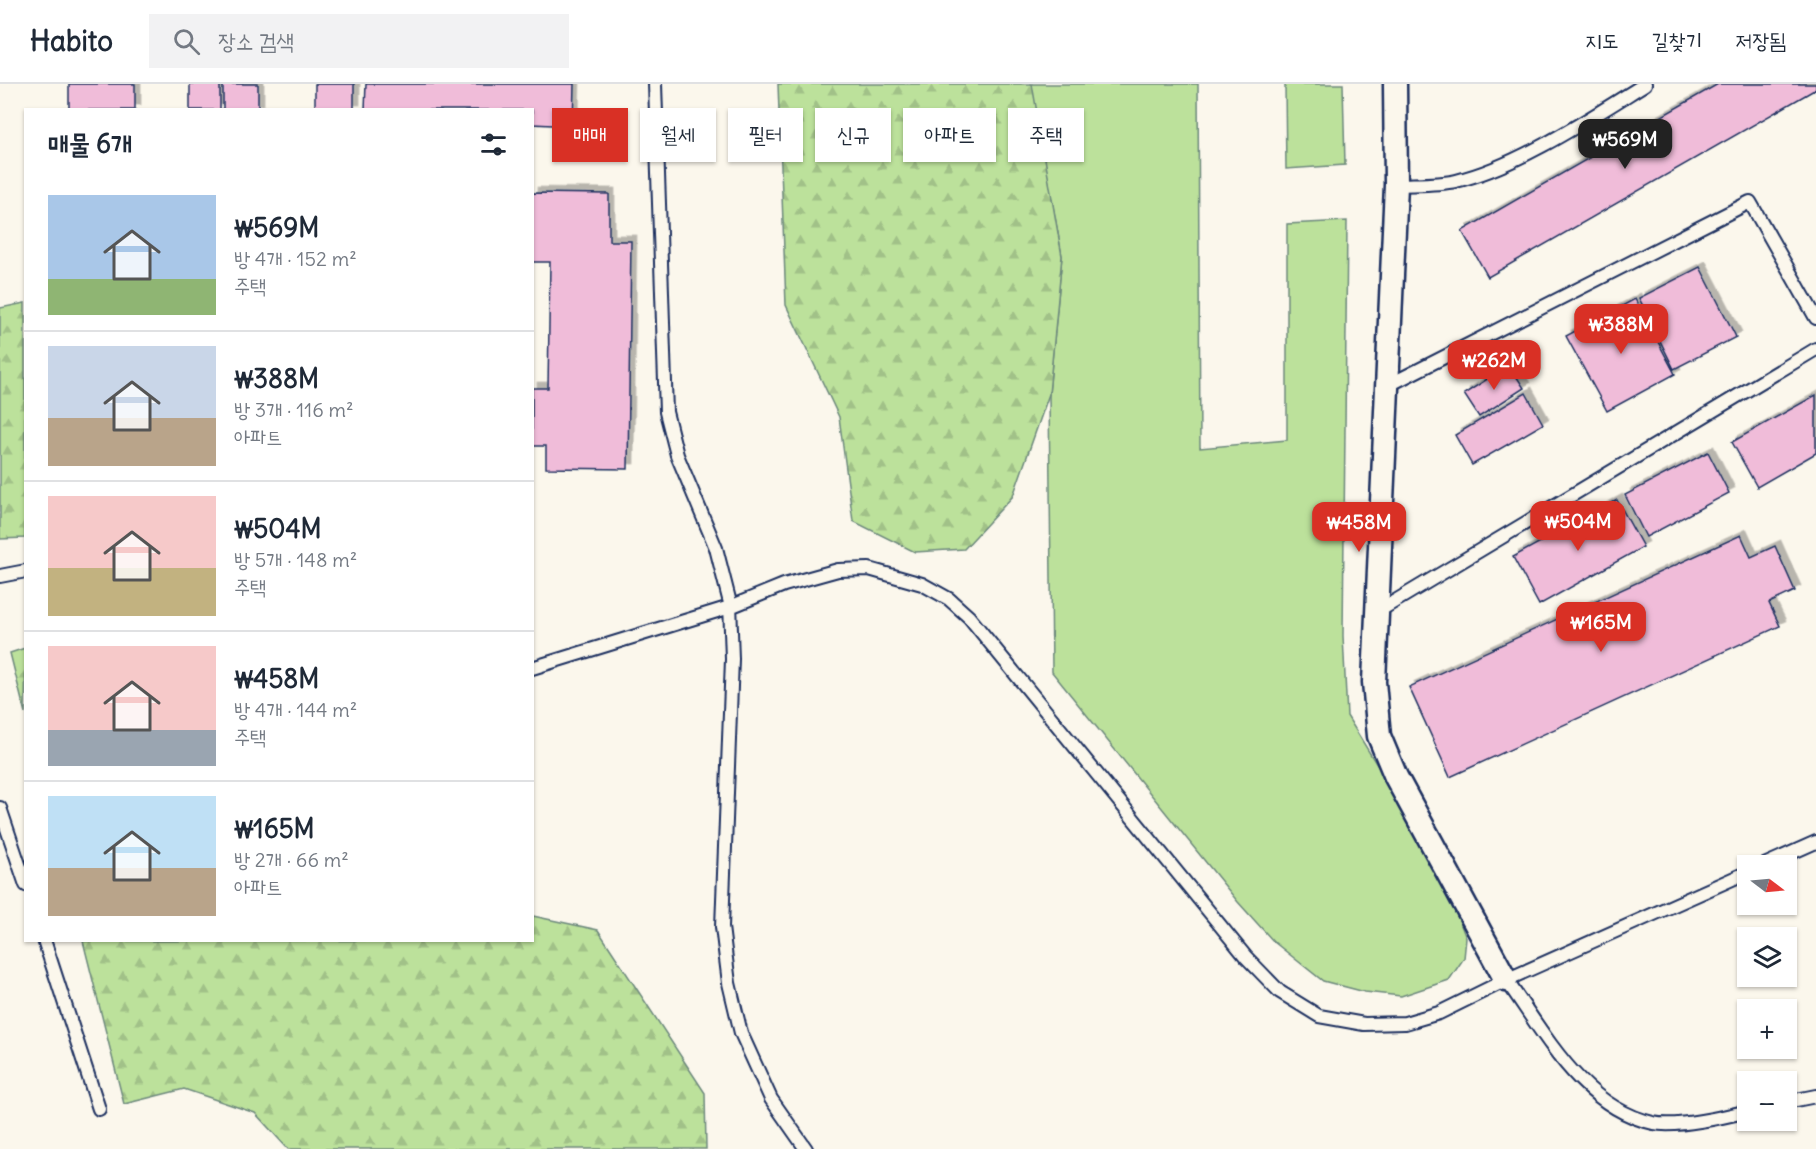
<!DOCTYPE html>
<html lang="ko">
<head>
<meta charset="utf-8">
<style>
	:root { --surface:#fff; --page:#f2f2f3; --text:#1f2937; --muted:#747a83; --line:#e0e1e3; --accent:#d93025 }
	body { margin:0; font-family:Delius,"Poor Story",sans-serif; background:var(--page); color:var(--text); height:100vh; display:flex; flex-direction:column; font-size:22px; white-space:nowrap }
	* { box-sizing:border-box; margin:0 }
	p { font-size:20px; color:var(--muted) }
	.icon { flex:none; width:33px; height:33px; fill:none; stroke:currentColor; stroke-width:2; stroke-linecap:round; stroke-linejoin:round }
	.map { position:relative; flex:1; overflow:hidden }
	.panel { position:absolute; left:24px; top:24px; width:510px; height:834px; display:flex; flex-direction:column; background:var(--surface); border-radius:0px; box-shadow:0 2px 4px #0004 }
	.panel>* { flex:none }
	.banner { position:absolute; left:552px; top:24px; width:570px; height:54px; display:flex; gap:12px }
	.needle { width:39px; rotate:106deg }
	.buttons { position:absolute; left:1737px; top:771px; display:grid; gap:12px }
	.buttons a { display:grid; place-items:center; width:60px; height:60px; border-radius:0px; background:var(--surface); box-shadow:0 2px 4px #0004; font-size:30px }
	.price { position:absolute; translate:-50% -51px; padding:0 14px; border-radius:12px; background:var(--accent); color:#fff; font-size:20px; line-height:39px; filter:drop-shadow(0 2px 3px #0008) }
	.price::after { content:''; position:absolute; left:50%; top:36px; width:18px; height:14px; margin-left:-9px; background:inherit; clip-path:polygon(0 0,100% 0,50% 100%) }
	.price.on { background:#222; color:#fff }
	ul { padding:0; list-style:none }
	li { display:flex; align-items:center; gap:18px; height:150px; padding:0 24px }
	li+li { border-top:2px solid var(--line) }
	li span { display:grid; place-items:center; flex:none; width:168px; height:120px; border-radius:0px; color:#555 }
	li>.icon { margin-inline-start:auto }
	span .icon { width:72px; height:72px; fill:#fffc; stroke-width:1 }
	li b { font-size:26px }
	h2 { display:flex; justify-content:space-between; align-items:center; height:72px; padding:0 24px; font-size:26px }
	.chip { padding:0 21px; border-radius:0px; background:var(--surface); box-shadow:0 2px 4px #0004; font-size:21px; line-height:54px }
	.chip.on { background:var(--accent); color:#fff }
	header { display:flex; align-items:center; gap:36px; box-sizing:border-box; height:84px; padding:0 30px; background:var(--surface); border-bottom:2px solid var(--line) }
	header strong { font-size:28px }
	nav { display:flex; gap:33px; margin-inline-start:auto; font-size:21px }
	.search { width:420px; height:54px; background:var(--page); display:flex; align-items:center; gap:15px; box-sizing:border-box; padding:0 21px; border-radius:0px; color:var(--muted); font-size:22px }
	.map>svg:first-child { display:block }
</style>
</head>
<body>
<header>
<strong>Habito</strong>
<div class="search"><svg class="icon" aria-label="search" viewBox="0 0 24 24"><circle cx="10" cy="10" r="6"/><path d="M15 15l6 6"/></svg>장소 검색</div>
<nav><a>지도</a><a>길찾기</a><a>저장됨</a></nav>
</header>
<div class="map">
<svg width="1816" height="1065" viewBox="0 0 1816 1065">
	<defs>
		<pattern id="forest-firs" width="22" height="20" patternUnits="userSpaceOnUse" patternTransform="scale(1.5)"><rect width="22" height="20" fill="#bce19b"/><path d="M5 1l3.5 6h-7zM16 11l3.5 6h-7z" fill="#a1c188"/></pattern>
		<filter id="shadow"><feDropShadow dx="5.5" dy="-5.5" stdDeviation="0" flood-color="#0004"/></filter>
	</defs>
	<rect width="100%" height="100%" fill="#fbf7ec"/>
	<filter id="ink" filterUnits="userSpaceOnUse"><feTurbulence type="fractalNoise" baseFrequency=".0167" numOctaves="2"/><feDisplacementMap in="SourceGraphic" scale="12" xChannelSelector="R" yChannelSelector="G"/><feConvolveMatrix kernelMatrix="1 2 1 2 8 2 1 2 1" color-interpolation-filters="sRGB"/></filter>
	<g filter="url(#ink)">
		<!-- green -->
		<path fill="#bce19b" stroke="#6c887c" stroke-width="1.5" d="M 1031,0 L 1198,0 L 1200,364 L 1287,356 L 1287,140 L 1347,137 L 1343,552 L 1347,632 L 1404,725 L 1450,813 L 1466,854 L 1464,874 L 1449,896 L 1401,912 L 1365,908 L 1323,897 L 1274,858 L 1238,818 L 1052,588 L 1049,310 L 1062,172 Z
			M 1285,0 L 1343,0 L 1345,81 L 1286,85 Z"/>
		<!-- forest -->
		<path fill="url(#forest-firs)" stroke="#6c887c" stroke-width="1.5" d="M 778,0 L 1032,0 L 1062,172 L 1049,310 L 1013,412 L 964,465 L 915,468 L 853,437 L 839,333 L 786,221 Z
			M 25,219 L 25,454 L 0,455 L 0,224 Z
			M 25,564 L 26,564 L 25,629 L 10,569 Z
			M 533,832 L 598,846 L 705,1009 L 706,1065 L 288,1065 L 255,1029 L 184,1005 L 124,1020 L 83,857 L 532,856 Z"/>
		<!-- building -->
		<path fill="#f0bcd9" stroke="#1b2f5e" stroke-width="1.5" filter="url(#shadow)" d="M 69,0 L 135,0 L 135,26 L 69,26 Z
			M 190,0 L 220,0 L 220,26 L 190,26 Z
			M 223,0 L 258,0 L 258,26 L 223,26 Z
			M 315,0 L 354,0 L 354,26 L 315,26 Z
			M 366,0 L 574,0 L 573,42 L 532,40 L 532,26 L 365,26 Z
			M 1718,0 L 1816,0 L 1816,5 L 1488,193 L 1462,147 Z
			M 532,109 L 609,110 L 609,157 L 631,157 L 628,385 L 546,384 L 546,362 L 532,362 L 532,304 L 548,304 L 550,178 L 532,178 Z
			M 1700,183 L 1736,253 L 1674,285 L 1639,214 Z
			M 1635,215 L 1675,290 L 1607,327 L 1566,252 Z
			M 1509,281 L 1524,304 L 1479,333 L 1464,310 Z
			M 1526,309 L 1543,340 L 1472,381 L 1455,351 Z
			M 1816,311 L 1816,369 L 1757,403 L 1732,358 Z
			M 1708,368 L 1729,409 L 1646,453 L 1625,411 Z
			M 1617,416 L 1643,463 L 1539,521 L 1513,473 Z
			M 1741,451 L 1751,473 L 1775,462 L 1795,507 L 1769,519 L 1780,542 L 1450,693 L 1409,603 Z"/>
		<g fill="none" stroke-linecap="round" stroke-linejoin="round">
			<!-- lane casing -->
			<g stroke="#1b2f5e" stroke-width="16">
				<path id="lane" d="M 655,0 L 666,328 L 677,371 L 716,464 L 730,519 L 732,575 L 722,843 L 729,899 L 741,949 L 771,1015 L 806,1065
					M 1396,101 C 1416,100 1437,101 1456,97 C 1517,83 1592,33 1645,0
					M 1387,302 L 1750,118 L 1816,234
					M 0,492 L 26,487
					M 1377,528 L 1816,265
					M 532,584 L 730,523 L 784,501 L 838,486 L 869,485 L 922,500 L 949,515 L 969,533 L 1246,873 L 1280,908 L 1319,932 L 1364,940 L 1405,939 L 1439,929 L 1506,896 L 1748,788
					M 0,724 L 26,801
					M 1762,782 L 1816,758
					M 44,856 L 99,1025
					M 1506,896 C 1545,950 1582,1023 1653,1039 C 1676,1044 1724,1033 1748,1027
					M 1786,1018 L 1816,1012"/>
			</g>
			<!-- street casing -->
			<g stroke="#1b2f5e" stroke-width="27">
				<path id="street" d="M 1395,0 L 1396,101 L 1374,598 L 1379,652 L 1396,693 L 1506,896"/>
			</g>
			<!-- lane -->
			<use href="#lane" stroke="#fbf7ec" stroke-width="12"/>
			<!-- street -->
			<use href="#street" stroke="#fbf7ec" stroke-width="22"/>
		</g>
	</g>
</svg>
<div class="buttons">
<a><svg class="needle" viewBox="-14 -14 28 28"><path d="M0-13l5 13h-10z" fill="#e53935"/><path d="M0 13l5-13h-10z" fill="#747a83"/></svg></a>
<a><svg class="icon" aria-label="layers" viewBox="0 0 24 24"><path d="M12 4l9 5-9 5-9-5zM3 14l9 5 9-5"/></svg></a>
<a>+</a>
<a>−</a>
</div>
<b class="price on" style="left:1625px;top:86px">₩569M</b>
<b class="price" style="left:1621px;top:271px">₩388M</b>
<b class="price" style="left:1494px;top:307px">₩262M</b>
<b class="price" style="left:1578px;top:468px">₩504M</b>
<b class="price" style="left:1359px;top:469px">₩458M</b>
<b class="price" style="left:1601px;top:569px">₩165M</b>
<div class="banner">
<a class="chip on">매매</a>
<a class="chip">월세</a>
<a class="chip">필터</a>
<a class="chip">신규</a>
<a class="chip">아파트</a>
<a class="chip">주택</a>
</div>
<section class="panel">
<h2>매물 6개<svg class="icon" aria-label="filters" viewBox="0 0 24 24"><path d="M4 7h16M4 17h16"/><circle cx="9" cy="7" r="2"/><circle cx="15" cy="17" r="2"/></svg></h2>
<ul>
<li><span style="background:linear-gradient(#a9c7e8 70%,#8fb573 0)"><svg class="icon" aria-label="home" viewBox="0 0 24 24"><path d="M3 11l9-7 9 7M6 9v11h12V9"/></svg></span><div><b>₩569M</b><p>방 4개 · 152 m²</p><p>주택</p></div></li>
<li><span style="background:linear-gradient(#c9d6e8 60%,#b9a48a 0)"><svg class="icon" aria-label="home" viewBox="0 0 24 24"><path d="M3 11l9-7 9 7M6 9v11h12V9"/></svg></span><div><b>₩388M</b><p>방 3개 · 116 m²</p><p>아파트</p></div></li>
<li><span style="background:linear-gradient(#f6c9c9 60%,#c2b280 0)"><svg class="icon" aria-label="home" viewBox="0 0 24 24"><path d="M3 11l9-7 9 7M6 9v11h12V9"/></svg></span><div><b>₩504M</b><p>방 5개 · 148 m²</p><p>주택</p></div></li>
<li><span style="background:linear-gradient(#f6c9c9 70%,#9aa5b1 0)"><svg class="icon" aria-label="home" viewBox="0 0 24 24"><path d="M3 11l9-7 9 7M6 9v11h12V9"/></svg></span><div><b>₩458M</b><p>방 4개 · 144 m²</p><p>주택</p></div></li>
<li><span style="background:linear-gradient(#bfe0f5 60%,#b9a48a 0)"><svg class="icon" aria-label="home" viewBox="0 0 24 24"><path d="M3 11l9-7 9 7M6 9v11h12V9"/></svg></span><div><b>₩165M</b><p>방 2개 · 66 m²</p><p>아파트</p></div></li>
</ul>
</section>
</div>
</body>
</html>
